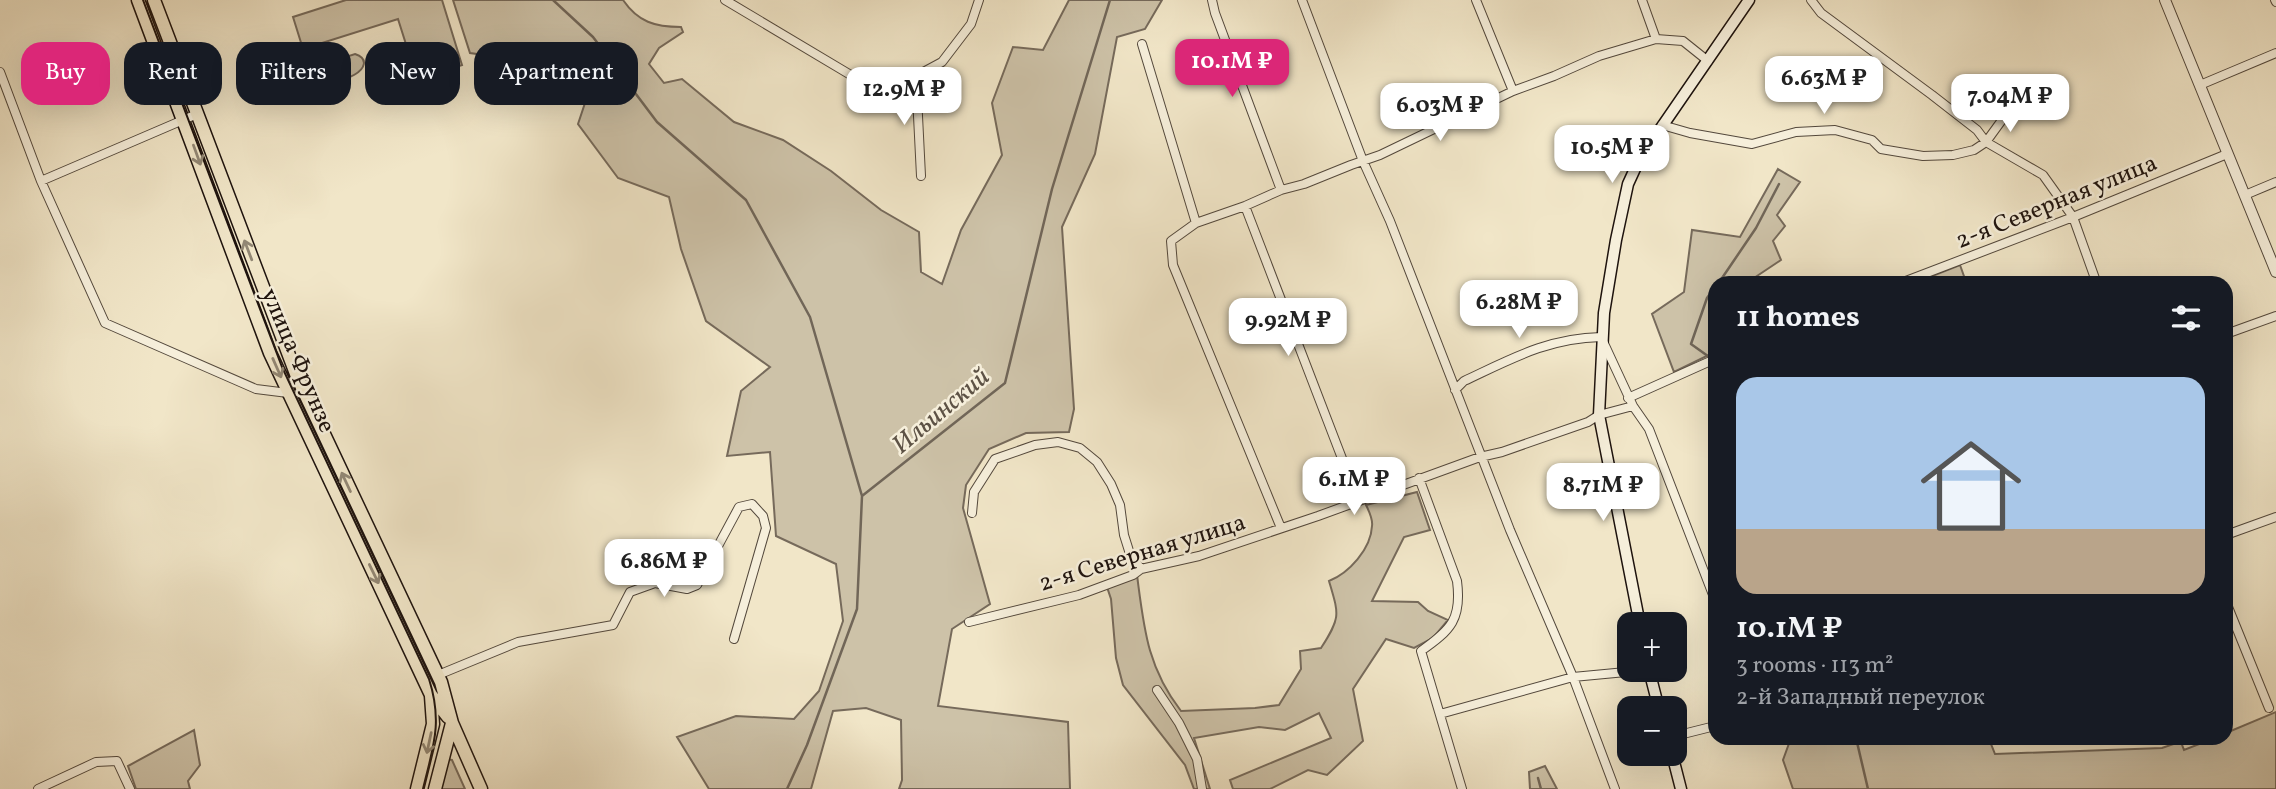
<!DOCTYPE html>
<html lang="en">
<head>
<meta charset="utf-8">
<style>
	:root { --surface:#171b24; --page:#242831; --text:#f1f3f6; --muted:#9ea1a6; --accent:#db2777 }
	body { margin:0; font-family:Vollkorn,serif; background:var(--page); color:var(--text); height:100vh; display:flex; flex-direction:column; font-size:26px; white-space:nowrap }
	* { box-sizing:border-box; margin:0 }
	p { font-size:23px; color:var(--muted) }
	.icon { flex:none; width:38px; height:38px; fill:none; stroke:currentColor; stroke-width:2; stroke-linecap:round; stroke-linejoin:round }
	.map { position:relative; flex:1; overflow:hidden }
	.sheet { position:absolute; left:1708px; top:276px; width:525px; height:469px; display:flex; flex-direction:column; background:var(--surface); border-radius:21px; box-shadow:0 7px 28px #0002 }
	.sheet>* { flex:none }
	.top-card { position:absolute; left:21px; top:42px; width:665px; height:63px; display:flex; gap:14px }
	.controls { position:absolute; left:1617px; top:612px; display:grid; gap:14px }
	.controls a { display:grid; place-items:center; width:70px; height:70px; border-radius:14px; background:var(--surface); box-shadow:0 7px 28px #0002; font-size:35px }
	.price { position:absolute; translate:-50% -60px; padding:0 16px; border-radius:14px; background:#fff; color:#222; font-size:23px; line-height:46px; filter:drop-shadow(0 2px 4px #0008) }
	.price::after { content:''; position:absolute; left:50%; top:42px; width:21px; height:16px; margin-left:-10px; background:inherit; clip-path:polygon(0 0,100% 0,50% 100%) }
	.price.selected { background:var(--accent); color:#fff }
	ul { padding:0; list-style:none }
	li { display:grid; align-content:center; gap:14px; height:371px; padding:0 28px }
	li span { display:grid; place-items:center; height:217px; border-radius:21px; color:#555 }
	li>.icon { margin-inline-start:auto }
	span .icon { width:126px; height:126px; fill:#fffc; stroke-width:1 }
	li b { font-size:30px }
	h2 { display:flex; justify-content:space-between; align-items:center; height:84px; padding:0 28px; font-size:30px }
	.tag { padding:0 24px; border-radius:21px; background:var(--surface); box-shadow:0 7px 28px #0002; font-size:24px; line-height:63px }
	.tag.selected { background:var(--accent); color:#fff }
	.map>svg:first-child { display:block }
</style>
</head>
<body>
<div class="map">
<svg width="2276" height="789" viewBox="0 0 2276 789">
	<rect width="100%" height="100%" fill="#f1e6c8"/>
	<filter id="stains"><feTurbulence type="fractalNoise" baseFrequency=".00286" numOctaves="4"/><feColorMatrix values="0 0 0 0 .2 0 0 0 0 .09 0 0 0 0 .02 0 0 0 .5 -.17"/></filter>
	<radialGradient id="worn" r=".72"><stop offset=".6" stop-color="#630" stop-opacity="0"/><stop offset="1" stop-color="#630" stop-opacity=".3"/></radialGradient>
	<!-- green -->
	<path fill="#cdc2a8" stroke="#766a5b" stroke-width="2" d="M 346,0 L 442,0 L 462,65 L 417,79 L 398,19 L 303,49 L 293,17 Z
		M 453,0 L 623,0 C 638,22 655,27 681,27 L 683,32 L 659,48 L 649,64 L 664,83 L 682,79 L 734,122 L 783,140 L 831,171 L 881,210 L 919,232 L 921,272 L 942,284 L 961,230 L 1002,155 L 992,103 L 1013,47 L 1043,50 L 1069,0 L 1162,0 L 1145,29 L 1117,37 L 1095,154 L 1062,227 L 1074,409 L 1069,432 L 1026,433 L 989,449 L 966,485 L 963,508 L 990,604 L 952,629 L 938,706 L 1068,722 L 1070,789 L 899,789 L 902,780 L 901,720 L 866,708 L 833,711 L 811,789 L 709,789 L 677,737 L 736,716 L 794,719 L 819,691 L 843,621 L 836,564 L 776,536 L 770,452 L 727,456 L 741,391 L 770,367 L 706,321 L 681,249 L 669,197 L 618,178 L 578,124 L 588,94 L 558,65 L 470,53 Z
		M 355,54 C 384,64 334,94 326,70 L 330,62 Z
		M 1778,169 L 1800,182 L 1777,215 L 1785,226 L 1773,241 L 1781,260 L 1751,280 L 1751,283 L 1715,284 L 1715,352 L 1674,372 L 1652,314 L 1684,292 L 1692,230 L 1740,237 Z
		M 1960,265 L 1965,279 L 1964,283 L 1926,283 L 1922,280 Z
		M 1417,492 L 1430,530 L 1404,537 L 1372,601 L 1418,602 L 1428,611 L 1448,620 L 1433,638 L 1414,648 L 1386,639 L 1353,689 L 1363,741 L 1327,775 L 1308,770 L 1270,789 L 1233,789 L 1230,780 L 1331,738 L 1319,713 L 1285,730 L 1259,727 L 1194,738 L 1210,789 L 1194,789 L 1185,765 L 1123,685 L 1116,658 L 1111,599 L 1107,587 L 1137,575 C 1144,628 1147,667 1181,711 L 1255,708 L 1279,705 L 1301,669 L 1300,651 L 1321,648 C 1341,617 1339,615 1329,581 C 1349,573 1371,549 1372,526 C 1373,520 1369,511 1366,505 Z
		M 2276,712 L 2276,789 L 1793,789 L 1783,760 L 1791,738 L 1989,739 L 1995,754 L 2162,748 L 2188,739 L 2189,739 L 2181,742 L 2184,750 L 2212,739 L 2226,738 L 2226,733 Z
		M 194,730 L 200,765 L 188,781 L 190,789 L 136,789 L 128,766 Z
		M 445,759 L 452,760 L 465,789 L 433,789 Z
		M 1545,766 L 1557,789 L 1530,789 L 1529,772 Z"/>
	<g fill="none" stroke-linecap="round" stroke-linejoin="round">
		<!-- stream -->
		<path stroke="#716658" stroke-width="2.5" d="M 553,0 L 593,37 L 657,122 L 746,200 L 810,317 L 862,496
			M 1718,284 L 1756,228 L 1779,184
			M 1712,359 L 1691,344 L 1707,298 L 1715,287
			M 1856,738 L 1868,789
			M 1538,778 L 1541,789
			M 787,789 L 807,745 L 857,609 L 862,496 L 1005,383 L 1052,189 L 1110,0"/>
		<!-- minor casing -->
		<g stroke="#53483c" stroke-width="10">
			<path id="minor" d="M 725,0 L 849,74 L 876,82 L 916,76 L 942,62 L 971,24 L 979,0
				M 1212,0 L 1215,13 L 1281,190
				M 1302,0 L 1363,161 L 1390,221 L 1510,530 L 1573,677 L 1615,789
				M 1476,0 L 1513,91
				M 1642,0 L 1656,39
				M 1811,0 L 1821,13 L 1932,95 L 1977,130 L 1986,142 L 2043,175 L 2073,217 L 2097,284
				M 2275,0 L 2276,2
				M 1142,44 L 1196,223
				M 0,72 L 41,181 L 105,323 L 256,389 L 288,393
				M 916,76 L 921,176
				M 2200,85 L 2276,53
				M 1662,125 L 1690,133 L 1752,144 L 1796,132 L 1835,130 L 1872,140 L 1881,149 L 1923,156 L 1953,155 L 1974,150 L 1986,142 L 2010,109
				M 41,181 L 197,114
				M 2245,195 L 2276,182
				M 1245,206 L 1358,500
				M 1898,284 L 2073,217 L 2227,154
				M 2226,334 L 2276,316
				M 1628,398 L 1715,359
				M 1633,406 L 1649,429 L 1715,600
				M 1419,478 L 1457,581 C 1462,619 1451,630 1421,651 L 1462,789
				M 972,513 L 974,492 L 995,459 L 1035,445 L 1058,442 L 1080,448 L 1097,462 L 1111,484 L 1120,505 L 1124,535 L 1130,554 L 1141,569
				M 1281,528 L 1173,265 L 1171,241 L 1196,223 L 1245,206 L 1281,190 L 1304,184 L 1351,165 L 1380,155 L 1513,91 L 1554,76 L 1599,56 L 1656,39 L 1683,41 L 1708,61
				M 2226,535 L 2276,517
				M 2226,602 L 2269,708
				M 969,622 L 1079,595 L 1133,575 L 1141,569 L 1199,556 L 1318,516 L 1480,457 L 1502,452 L 1588,422 L 1599,415 L 1633,406 L 1601,337 C 1548,338 1511,359 1464,381 L 1455,390
				M 438,675 L 518,642 L 613,625 L 630,592 L 655,583 L 687,589 L 697,585 L 739,507 L 752,504 L 763,516 L 766,528 L 734,639
				M 1157,690 L 1179,723 L 1197,759 L 1202,789
				M 1440,714 L 1573,677 L 1647,670
				M 1675,736 L 1715,726
				M 38,789 L 96,762 L 117,761 L 130,789"/>
		</g>
		<!-- tertiary casing -->
		<g stroke="#53483c" stroke-width="12">
			<path id="tertiary" d="M 2165,0 L 2276,272"/>
		</g>
		<!-- secondary casing -->
		<g stroke="#1e130e" stroke-width="13">
			<path id="secondary" d="M 1640,625 L 1599,415 L 1604,313 L 1616,240 L 1628,184 L 1639,160 L 1749,0
				M 1649,670 L 1659,709
				M 1672,754 L 1681,789"/>
		</g>
		<!-- primary casing -->
		<g stroke="#1e130e" stroke-width="15">
			<path id="primary" d="M 138,0 L 270,353 L 431,695 L 448,717
				M 154,0 L 298,379 L 441,682 L 452,723 L 481,789
				M 417,789 L 433,724 L 431,696
				M 435,789 L 452,723"/>
		</g>
		<!-- minor -->
		<use href="#minor" stroke="#f6efdb" stroke-width="8"/>
		<!-- tertiary -->
		<use href="#tertiary" stroke="#f6efdb" stroke-width="10"/>
		<!-- secondary -->
		<use href="#secondary" stroke="#f6efdb" stroke-width="10"/>
		<!-- primary -->
		<use href="#primary" stroke="#f1e6c8" stroke-width="12"/>
		<!-- tram -->
		<path stroke="#1e130e" stroke-width="2" d="M 143,0 L 282,367 L 429,679 C 443,723 433,747 423,789"/>
	</g>
	<!-- one-way arrows -->
	<defs><path id="oneway-shaft" d="M-6 0H5M1.5-3L5.5 0L1.5 3" fill="none" stroke-width="1.6" stroke-linecap="round" stroke-linejoin="round" transform="scale(1.75)"/></defs>
	<g stroke="#928774">
		<use href="#oneway-shaft" transform="translate(197 155) rotate(70)"/>
		<use href="#oneway-shaft" transform="translate(248 250) rotate(-111)"/>
		<use href="#oneway-shaft" transform="translate(277 368) rotate(66)"/>
		<use href="#oneway-shaft" transform="translate(346 482) rotate(-115)"/>
		<use href="#oneway-shaft" transform="translate(374 574) rotate(64)"/>
		<use href="#oneway-shaft" transform="translate(429 743) rotate(102)"/>
	</g>
	<g text-anchor="middle" stroke-width="5" stroke-linejoin="round" paint-order="stroke">
		<!-- street labels -->
		<g font-size="24" fill="#1e130e" stroke="#f6efdb">
			<text transform="translate(2056 201) rotate(-22)" y="8">2-я Северная улица</text>
			<text transform="translate(299 360) rotate(67)" y="8">улица Фрунзе</text>
			<text transform="translate(1142 552) rotate(-17)" y="8">2-я Северная улица</text>
		</g>
		<!-- water labels -->
		<g font-size="26" font-style="italic" fill="#5d5245" stroke="#f6efdb">
			<text transform="translate(940 410) rotate(-40)" y="9">Ильинский</text>
		</g>
	</g>
	<rect width="100%" height="100%" filter="url(#stains)"/>
	<rect width="100%" height="100%" fill="url(#worn)"/>
</svg>
<div class="controls">
<a>+</a>
<a>−</a>
</div>
<b class="price selected" style="left:1232px;top:99px">10.1M ₽</b>
<b class="price" style="left:1824px;top:116px">6.63M ₽</b>
<b class="price" style="left:904px;top:127px">12.9M ₽</b>
<b class="price" style="left:2010px;top:134px">7.04M ₽</b>
<b class="price" style="left:1440px;top:143px">6.03M ₽</b>
<b class="price" style="left:1612px;top:185px">10.5M ₽</b>
<b class="price" style="left:1519px;top:340px">6.28M ₽</b>
<b class="price" style="left:1288px;top:358px">9.92M ₽</b>
<b class="price" style="left:1354px;top:517px">6.1M ₽</b>
<b class="price" style="left:1603px;top:523px">8.71M ₽</b>
<b class="price" style="left:664px;top:599px">6.86M ₽</b>
<div class="top-card">
<a class="tag selected">Buy</a>
<a class="tag">Rent</a>
<a class="tag">Filters</a>
<a class="tag">New</a>
<a class="tag">Apartment</a>
</div>
<section class="sheet">
<h2>11 homes<svg class="icon" aria-label="filters" viewBox="0 0 24 24"><path d="M4 7h16M4 17h16"/><circle cx="9" cy="7" r="2"/><circle cx="15" cy="17" r="2"/></svg></h2>
<ul>
<li><span style="background:linear-gradient(#a9c7e8 70%,#b9a48a 0)"><svg class="icon" aria-label="home" viewBox="0 0 24 24"><path d="M3 11l9-7 9 7M6 9v11h12V9"/></svg></span><div><b>10.1M ₽</b><p>3 rooms · 113 m²</p><p>2-й Западный переулок</p></div></li>
</ul>
</section>
</div>
</body>
</html>
